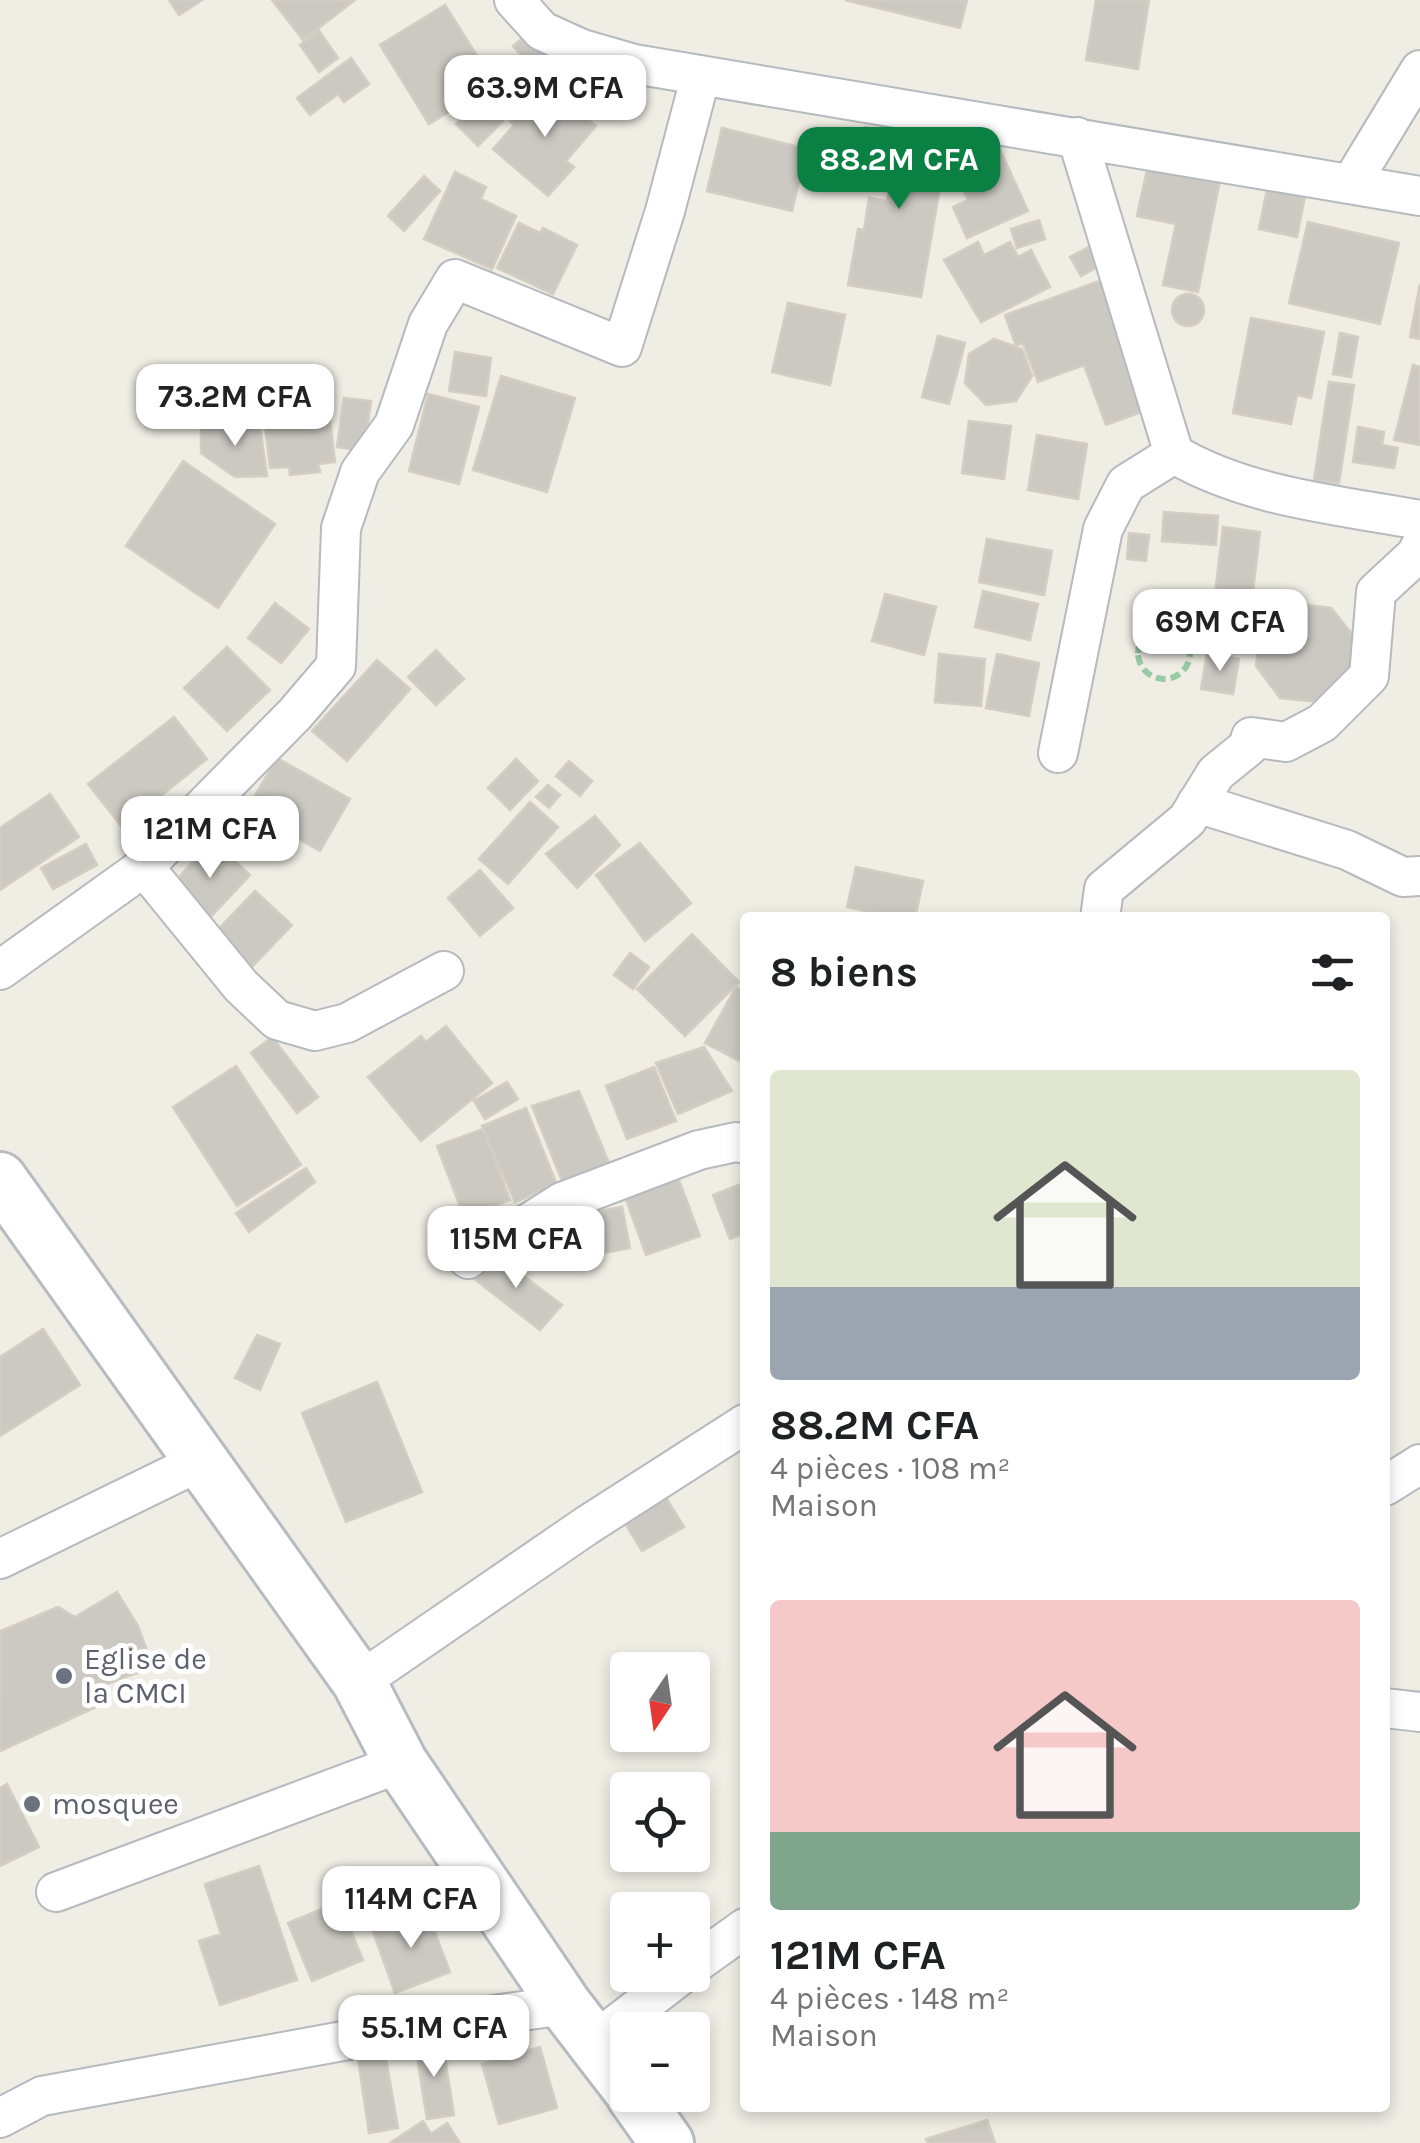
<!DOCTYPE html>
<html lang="fr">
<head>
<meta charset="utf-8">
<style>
	:root { --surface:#fff; --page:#f6f6f6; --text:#202124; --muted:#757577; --accent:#0b8043 }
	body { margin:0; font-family:Karla,sans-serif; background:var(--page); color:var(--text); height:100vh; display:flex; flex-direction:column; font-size:38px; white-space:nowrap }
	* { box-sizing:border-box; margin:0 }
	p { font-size:32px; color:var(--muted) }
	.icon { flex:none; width:55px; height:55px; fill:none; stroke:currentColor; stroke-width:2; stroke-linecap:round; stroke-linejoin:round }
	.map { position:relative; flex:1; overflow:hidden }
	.sheet { position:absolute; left:740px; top:912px; width:650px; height:1200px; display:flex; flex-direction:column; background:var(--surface); border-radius:10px; box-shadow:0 5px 15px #0003 }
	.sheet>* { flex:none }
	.needle { width:65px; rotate:193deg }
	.controls { position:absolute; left:610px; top:1652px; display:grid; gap:20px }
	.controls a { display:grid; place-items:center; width:100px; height:100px; border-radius:10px; background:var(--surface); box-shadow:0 5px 15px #0003; font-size:50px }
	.price { position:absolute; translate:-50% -85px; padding:0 22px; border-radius:20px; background:#fff; color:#222; font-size:32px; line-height:65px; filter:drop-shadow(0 2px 5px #0008) }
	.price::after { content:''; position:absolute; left:50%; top:60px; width:30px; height:22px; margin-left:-15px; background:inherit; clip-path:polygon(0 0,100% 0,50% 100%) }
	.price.selected { background:var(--accent); color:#fff }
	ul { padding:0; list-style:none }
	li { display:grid; align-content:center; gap:20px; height:530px; padding:0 30px }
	li span { display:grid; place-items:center; height:310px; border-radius:10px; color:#555 }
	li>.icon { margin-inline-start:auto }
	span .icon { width:180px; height:180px; fill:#fffc; stroke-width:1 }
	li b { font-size:42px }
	h2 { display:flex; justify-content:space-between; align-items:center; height:120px; padding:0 30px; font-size:42px }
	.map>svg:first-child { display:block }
</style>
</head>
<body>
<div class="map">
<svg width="1420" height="2143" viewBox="0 0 1420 2143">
	<rect width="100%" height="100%" fill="#efede4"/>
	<!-- building -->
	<path fill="#ccc9c3" stroke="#d4cec2" stroke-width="2.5" d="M 169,0 L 202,0 L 179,15 Z
		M 272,0 L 355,0 L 303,40 Z
		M 845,0 L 967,0 L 960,28 Z
		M 1096,0 L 1149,0 L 1138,69 L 1086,60 Z
		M 445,5 L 495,84 L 429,124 L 380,45 Z
		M 319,31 L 338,58 L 319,72 L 300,45 Z
		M 528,33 L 557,65 L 542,78 L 513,46 Z
		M 351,58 L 369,84 L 344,102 L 338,94 L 310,115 L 297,98 Z
		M 549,86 L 596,126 L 566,161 L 574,167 L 548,196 L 493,149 L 514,125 L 510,121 L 530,97 L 535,103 Z
		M 479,99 L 503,121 L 478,146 L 456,124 Z
		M 865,127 L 948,141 L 921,297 L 848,285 L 858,229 L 864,230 L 869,198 L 887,201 L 892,176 L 858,170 Z
		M 722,128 L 807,149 L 792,211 L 707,191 Z
		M 997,143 L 1028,211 L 967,238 L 953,207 L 968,200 L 959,181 L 973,175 L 966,157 Z
		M 1148,165 L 1220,180 L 1198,292 L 1163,285 L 1176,224 L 1137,216 Z
		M 455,172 L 486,187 L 481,199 L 516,216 L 492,269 L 424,239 Z
		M 424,176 L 440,191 L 404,231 L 388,216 Z
		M 1268,184 L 1306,191 L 1297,237 L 1259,229 Z
		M 1039,220 L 1045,239 L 1017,248 L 1011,229 Z
		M 1308,222 L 1399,243 L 1380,324 L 1289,303 Z
		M 519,223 L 540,233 L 543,228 L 577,245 L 553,294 L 497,268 Z
		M 978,242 L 984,255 L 1010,242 L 1018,257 L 1031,250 L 1050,287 L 981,322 L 944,260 Z
		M 1091,246 L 1101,265 L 1081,276 L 1070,257 Z
		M 1102,280 L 1150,409 L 1106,425 L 1084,365 L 1038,382 L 1023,343 L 1016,346 L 1005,315 Z
		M 1420,284 L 1420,339 L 1410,337 Z
		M1172 310a16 16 0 1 1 32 0a16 16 0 1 1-32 0Z
		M 788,303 L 845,315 L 830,385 L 772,372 Z
		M 1251,318 L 1324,332 L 1311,398 L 1297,395 L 1291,424 L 1233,413 Z
		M 1340,333 L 1358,337 L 1351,377 L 1333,374 Z
		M 938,336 L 965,343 L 949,404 L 922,397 Z
		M 994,339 L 1022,349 L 1032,376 L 1016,401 L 986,405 L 965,383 L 969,354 Z
		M 455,352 L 491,358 L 486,396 L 449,391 Z
		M 1413,365 L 1420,367 L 1420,445 L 1394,440 Z
		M 501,376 L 575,398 L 547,492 L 473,470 Z
		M 1329,382 L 1354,385 L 1339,483 L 1314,480 Z
		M 428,394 L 479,407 L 459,484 L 409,471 Z
		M 344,398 L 371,401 L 364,451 L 337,447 Z
		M 329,411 L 335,462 L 318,464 L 320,472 L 290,475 L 289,467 L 270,468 L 264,418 Z
		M 969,421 L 1011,426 L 1004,479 L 962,473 Z
		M 201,423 L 260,426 L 267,476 L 235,477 L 201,453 Z
		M 1358,427 L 1384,432 L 1382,445 L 1398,448 L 1394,468 L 1353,462 Z
		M 1037,435 L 1087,444 L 1078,499 L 1028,490 Z
		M 183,461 L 275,524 L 218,608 L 126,546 Z
		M 1164,512 L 1218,516 L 1216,545 L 1162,541 Z
		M 1223,527 L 1260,532 L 1250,616 L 1213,611 Z
		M 1129,533 L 1149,535 L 1146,561 L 1127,559 Z
		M 987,539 L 1052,551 L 1044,595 L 979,582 Z
		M 983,591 L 1038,604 L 1030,640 L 975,627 Z
		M 885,594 L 936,607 L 924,655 L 872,641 Z
		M 275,603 L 309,629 L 281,663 L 248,638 Z
		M 1292,603 L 1331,608 L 1356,639 L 1351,678 L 1320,702 L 1280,698 L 1256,666 L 1261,628 Z
		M 227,647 L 270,690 L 227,731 L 184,688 Z
		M 436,650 L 464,679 L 436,705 L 408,677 Z
		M 939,654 L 985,659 L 981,706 L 935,702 Z
		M 997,654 L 1039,663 L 1029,716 L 986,708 Z
		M 1207,654 L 1239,659 L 1233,694 L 1201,689 Z
		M 377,660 L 410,689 L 347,761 L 312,731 Z
		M 174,717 L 207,759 L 122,827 L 88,784 Z
		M 277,758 L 350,799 L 320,851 L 247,809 Z
		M 516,759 L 538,781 L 510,810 L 488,788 Z
		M 569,761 L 592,781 L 580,796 L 556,776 Z
		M 548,785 L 560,795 L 549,808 L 536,797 Z
		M 50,794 L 79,837 L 0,890 L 0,828 Z
		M 530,802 L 558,827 L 508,884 L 479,859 Z
		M 595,816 L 620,845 L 577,888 L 546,854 Z
		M 213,840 L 250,875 L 207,921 L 170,887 Z
		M 640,843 L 691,903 L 645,941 L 596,875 Z
		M 86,844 L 97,865 L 53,889 L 41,868 Z
		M 856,867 L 923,881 L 915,918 L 898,918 L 847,907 Z
		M 480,870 L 513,908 L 480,936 L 448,898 Z
		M 255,891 L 292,925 L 245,974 L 208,940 Z
		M 692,934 L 739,982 L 685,1036 L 637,989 Z
		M 630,953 L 649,967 L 633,989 L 614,975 Z
		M 736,987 L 745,992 L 745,1064 L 705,1043 Z
		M 446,1026 L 492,1083 L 421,1141 L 368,1077 L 421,1036 L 426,1042 Z
		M 272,1037 L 318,1097 L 297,1113 L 251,1053 Z
		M 704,1047 L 732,1091 L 678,1114 L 656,1063 Z
		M 236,1066 L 301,1165 L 237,1206 L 173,1107 Z
		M 654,1067 L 676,1121 L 627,1139 L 606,1086 Z
		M 507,1082 L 518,1099 L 485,1119 L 474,1101 Z
		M 579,1091 L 609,1163 L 562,1181 L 532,1106 Z
		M 526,1108 L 557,1185 L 515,1202 L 482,1126 Z
		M 483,1129 L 510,1200 L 464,1217 L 437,1146 Z
		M 306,1168 L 315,1182 L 249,1232 L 236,1213 Z
		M 677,1175 L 700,1236 L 646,1255 L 624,1194 Z
		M 741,1184 L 745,1195 L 745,1233 L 730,1239 L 713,1195 Z
		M 622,1207 L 630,1248 L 577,1258 L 569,1216 Z
		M 542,1229 L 555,1245 L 528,1269 L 510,1255 Z
		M 489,1250 L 562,1305 L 540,1330 L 473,1278 Z
		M 43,1329 L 80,1385 L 0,1436 L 0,1357 Z
		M 257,1335 L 280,1344 L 260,1390 L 235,1378 Z
		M 377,1382 L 422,1492 L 346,1522 L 302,1413 Z
		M 665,1496 L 684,1527 L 642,1551 L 623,1520 Z
		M 117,1592 L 138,1626 L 153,1667 L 104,1685 L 96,1707 L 0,1751 L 1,1631 L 58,1607 L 75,1617 Z
		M 7,1784 L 39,1847 L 0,1866 L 0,1788 Z
		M 259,1866 L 297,1980 L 220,2005 L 199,1941 L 221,1934 L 205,1884 Z
		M 366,1891 L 374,1910 L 347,1921 L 363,1960 L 312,1981 L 288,1923 Z
		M 426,1909 L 450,1972 L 395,1993 L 372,1929 Z
		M 442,2040 L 454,2115 L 427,2119 L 415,2044 Z
		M 384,2047 L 398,2128 L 369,2133 L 357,2052 Z
		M 540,2047 L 557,2108 L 499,2124 L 482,2064 Z
		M 987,2120 L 995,2143 L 928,2143 L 926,2139 Z
		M 423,2121 L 431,2134 L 447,2123 L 460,2143 L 390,2143 Z"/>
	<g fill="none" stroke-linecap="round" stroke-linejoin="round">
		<!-- street casing -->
		<g stroke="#b6babf" stroke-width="42">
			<path id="street" d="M 514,0 L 542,31 L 582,49 L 634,64 L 1420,196
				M 1077,137 L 1174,454 C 1247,497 1338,505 1420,520
				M 1352,182 L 1420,70
				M 1058,753 L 1103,529 L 1126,484 L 1174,454
				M 1197,803 L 1347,850 L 1403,877 L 1420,876
				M 144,867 L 241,986 L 277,1020 L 315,1031 L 347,1023 L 444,971
				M 1100,918 L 1104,889 L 1187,820 L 1216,773 L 1248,747 L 1251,737 L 1286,742 L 1322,723 L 1369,676 L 1376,592 L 1416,555 L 1420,547
				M 0,970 L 144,867 L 295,714 L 336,666 L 341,528 L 360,472 L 394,425 L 428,324 L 455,279 L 622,347 L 665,211 L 701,75
				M 468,1259 L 486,1239 L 513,1233 L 562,1202 L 699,1150 L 736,1142 L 745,1144
				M 1385,1486 L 1420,1464
				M 0,1559 L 201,1461
				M 359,1682 L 586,1526 L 745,1424
				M 1385,1708 L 1420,1712
				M 56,1892 L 401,1763
				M 692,1966 L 745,1928
				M 595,2041 L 681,1975
				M 0,2118 L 42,2096 L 458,2020 L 565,2005"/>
		</g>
		<!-- secondary casing -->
		<g stroke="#b7bbc1" stroke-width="58">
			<path id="secondary" d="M 0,1179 L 359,1682 L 401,1763 L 565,2005 L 628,2087
				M 633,2095 L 667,2143"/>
		</g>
		<!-- path -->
		<path stroke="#97caa5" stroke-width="6" stroke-dasharray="10 5" stroke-linecap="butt" d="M1138 653a26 26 0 1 1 52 0a26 26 0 1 1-52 0Z"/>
		<!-- street -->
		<use href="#street" stroke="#fff" stroke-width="38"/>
		<!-- secondary -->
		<use href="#secondary" stroke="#fff" stroke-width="52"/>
	</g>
	<!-- markers -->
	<g fill="#6b7280" stroke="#fff" stroke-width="4">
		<circle cx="64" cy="1676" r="10"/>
		<circle cx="32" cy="1804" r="10"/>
	</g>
	<g text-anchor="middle" stroke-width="10" stroke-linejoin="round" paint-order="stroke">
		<!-- worship labels -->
		<g font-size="30" fill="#5b616d" stroke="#fff" text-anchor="start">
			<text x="84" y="1669">Eglise de<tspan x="84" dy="34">la CMCI</tspan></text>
			<text x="52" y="1814">mosquee</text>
		</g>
	</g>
</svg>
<div class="controls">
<a><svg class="needle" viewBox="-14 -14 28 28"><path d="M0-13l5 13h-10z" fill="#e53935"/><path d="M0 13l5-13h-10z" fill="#757577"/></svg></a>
<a><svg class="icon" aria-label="locate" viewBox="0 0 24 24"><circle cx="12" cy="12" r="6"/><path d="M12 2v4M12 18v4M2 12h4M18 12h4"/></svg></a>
<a>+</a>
<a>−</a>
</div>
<b class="price" style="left:545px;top:140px">63.9M CFA</b>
<b class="price selected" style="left:899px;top:212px">88.2M CFA</b>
<b class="price" style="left:235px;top:449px">73.2M CFA</b>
<b class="price" style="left:1220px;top:674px">69M CFA</b>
<b class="price" style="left:210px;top:881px">121M CFA</b>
<b class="price" style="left:516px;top:1291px">115M CFA</b>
<b class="price" style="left:411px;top:1951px">114M CFA</b>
<b class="price" style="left:434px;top:2080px">55.1M CFA</b>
<section class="sheet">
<h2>8 biens<svg class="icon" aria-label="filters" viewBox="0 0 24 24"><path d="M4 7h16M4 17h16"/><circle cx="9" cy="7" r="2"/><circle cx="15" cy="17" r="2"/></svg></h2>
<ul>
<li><span style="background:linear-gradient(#dfe7d0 70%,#9aa5b1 0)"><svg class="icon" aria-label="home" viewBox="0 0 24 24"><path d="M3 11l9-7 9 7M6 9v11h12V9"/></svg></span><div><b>88.2M CFA</b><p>4 pièces · 108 m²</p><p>Maison</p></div></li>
<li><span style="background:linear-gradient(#f6c9c9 75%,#7fa58c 0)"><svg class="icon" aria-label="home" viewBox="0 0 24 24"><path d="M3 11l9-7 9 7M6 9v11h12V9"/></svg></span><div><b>121M CFA</b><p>4 pièces · 148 m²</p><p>Maison</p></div></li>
</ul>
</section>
</div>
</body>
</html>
